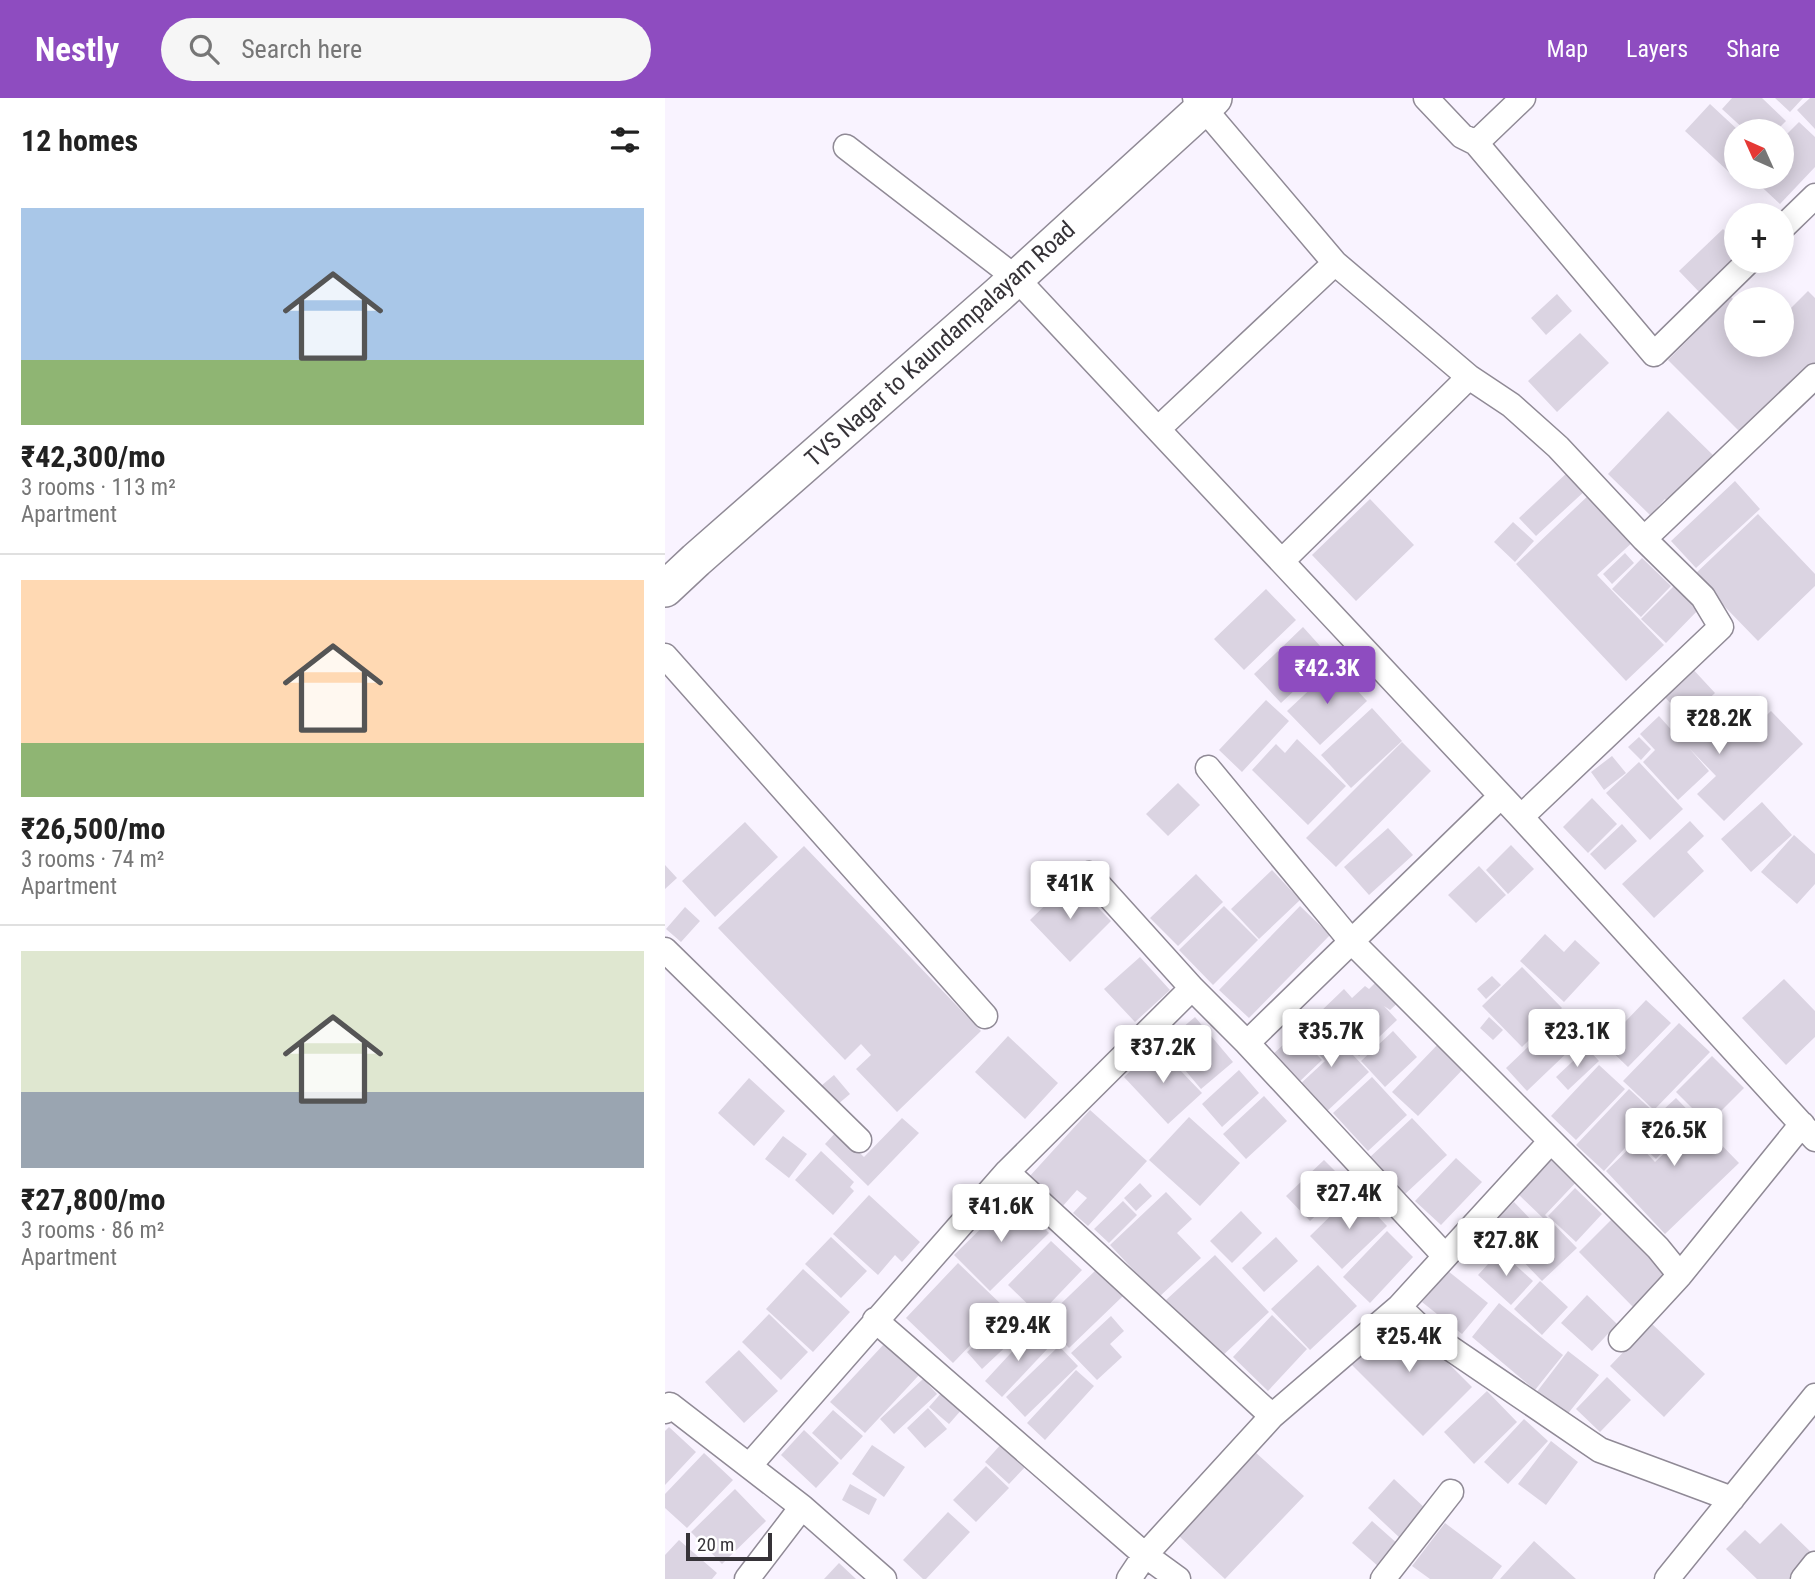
<!DOCTYPE html>
<html lang="en">
<head>
<meta charset="utf-8">
<style>
	:root { --surface:#fff; --page:#f6f6f6; --text:#222; --muted:#767676; --line:#e0e0e0; --accent:#8e4cc0 }
	body { margin:0; font-family:"Roboto Condensed",sans-serif; background:var(--page); color:var(--text); height:100vh; display:flex; flex-direction:column; font-size:26px; white-space:nowrap }
	* { box-sizing:border-box; margin:0 }
	p { font-size:23px; color:var(--muted) }
	.icon { flex:none; width:38px; height:38px; fill:none; stroke:currentColor; stroke-width:2; stroke-linecap:round; stroke-linejoin:round }
	.map { position:relative; flex:1; overflow:hidden }
	.drawer { display:flex; flex-direction:column; background:var(--surface); width:665px }
	.drawer>* { flex:none }
	.needle { width:46px; rotate:315deg }
	.controls { position:absolute; left:1059px; top:21px; display:grid; gap:14px }
	.controls a { display:grid; place-items:center; width:70px; height:70px; border-radius:50%; background:var(--surface); box-shadow:0 4px 18px #0003; font-size:35px }
	.scale { position:absolute; left:21px; bottom:18px; width:86px; box-sizing:border-box; padding-left:7px; border:4px solid #363338; border-top:0; font-size:19px; line-height:24px; white-space:nowrap; color:#363338; -webkit-text-stroke:5px #fff; paint-order:stroke }
	.price { position:absolute; translate:-50% -60px; padding:0 16px; border-radius:7px; background:#fff; color:#222; font-size:23px; line-height:46px; filter:drop-shadow(0 2px 4px #0008) }
	.price::after { content:''; position:absolute; left:50%; top:42px; width:21px; height:16px; margin-left:-10px; background:inherit; clip-path:polygon(0 0,100% 0,50% 100%) }
	.price.current { background:var(--accent); color:#fff }
	ul { padding:0; list-style:none }
	li { display:grid; align-content:center; gap:14px; height:371px; padding:0 21px }
	li+li { border-top:2px solid var(--line) }
	li span { display:grid; place-items:center; height:217px; border-radius:0px; color:#555 }
	li>.icon { margin-inline-start:auto }
	span .icon { width:126px; height:126px; fill:#fffc; stroke-width:1 }
	li b { font-size:30px }
	h2 { display:flex; justify-content:space-between; align-items:center; height:84px; padding:0 21px; font-size:30px }
	header { display:flex; align-items:center; gap:42px; box-sizing:border-box; height:98px; padding:0 35px; background:var(--accent); color:#fff }
	header strong { font-size:33px }
	nav { display:flex; gap:38px; margin-inline-start:auto; font-size:24px }
	.search { width:490px; height:63px; background:var(--page); display:flex; align-items:center; gap:18px; box-sizing:border-box; padding:0 24px; border-radius:38px; color:var(--muted); font-size:26px }
	main { display:flex; flex:1; min-height:0 }
	.map>svg:first-child { display:block }
</style>
</head>
<body>
<header>
<strong>Nestly</strong>
<div class="search"><svg class="icon" aria-label="search" viewBox="0 0 24 24"><circle cx="10" cy="10" r="6"/><path d="M15 15l6 6"/></svg>Search here</div>
<nav><a>Map</a><a>Layers</a><a>Share</a></nav>
</header>
<main>
<section class="drawer">
<h2>12 homes<svg class="icon" aria-label="filters" viewBox="0 0 24 24"><path d="M4 7h16M4 17h16"/><circle cx="9" cy="7" r="2"/><circle cx="15" cy="17" r="2"/></svg></h2>
<ul>
<li><span style="background:linear-gradient(#a9c7e8 70%,#8fb573 0)"><svg class="icon" aria-label="home" viewBox="0 0 24 24"><path d="M3 11l9-7 9 7M6 9v11h12V9"/></svg></span><div><b>₹42,300/mo</b><p>3 rooms · 113 m²</p><p>Apartment</p></div></li>
<li><span style="background:linear-gradient(#ffd9b3 75%,#8fb573 0)"><svg class="icon" aria-label="home" viewBox="0 0 24 24"><path d="M3 11l9-7 9 7M6 9v11h12V9"/></svg></span><div><b>₹26,500/mo</b><p>3 rooms · 74 m²</p><p>Apartment</p></div></li>
<li><span style="background:linear-gradient(#dfe7d0 65%,#9aa5b1 0)"><svg class="icon" aria-label="home" viewBox="0 0 24 24"><path d="M3 11l9-7 9 7M6 9v11h12V9"/></svg></span><div><b>₹27,800/mo</b><p>3 rooms · 86 m²</p><p>Apartment</p></div></li>
</ul>
</section>
<div class="map">
<svg width="1150" height="1481" viewBox="0 0 1150 1481">
	<rect width="100%" height="100%" fill="#f9f3ff"/>
	<!-- building -->
	<path fill="#dbd4e2" d="M 1067,0 L 1097,0 L 1121,23 L 1111,33 L 1081,33 L 1057,11 Z
		M 1110,0 L 1138,0 L 1125,14 Z
		M 1145,0 L 1150,0 L 1150,31 L 1132,12 Z
		M 1045,6 L 1074,33 L 1071,33 L 1071,69 L 1065,75 L 1020,33 Z
		M 1134,24 L 1150,39 L 1150,69 L 1115,106 L 1086,79 L 1116,79 L 1116,42 Z
		M 1058,131 L 1071,144 L 1071,163 L 1038,198 L 1014,173 Z
		M 1143,193 L 1150,200 L 1150,266 L 1078,337 L 1003,262 L 1066,199 L 1071,204 L 1071,247 L 1116,247 L 1116,220 Z
		M 892,196 L 907,213 L 881,237 L 866,220 Z
		M 915,235 L 944,265 L 892,314 L 863,283 Z
		M 1003,313 L 1052,361 L 1007,408 L 1000,401 L 985,417 L 943,376 Z
		M 905,372 L 922,391 L 871,438 L 854,420 Z
		M 1070,383 L 1095,411 L 1031,470 L 1006,443 Z
		M 926,395 L 970,442 L 932,477 L 999,547 L 961,583 L 851,466 Z
		M 705,401 L 749,447 L 691,503 L 647,457 Z
		M 1093,416 L 1150,476 L 1150,488 L 1093,543 L 1029,477 Z
		M 848,424 L 869,443 L 850,464 L 829,444 Z
		M 960,455 L 969,465 L 947,486 L 938,476 Z
		M 977,460 L 1006,488 L 976,519 L 947,491 Z
		M 1011,486 L 1036,509 L 1001,545 L 976,521 Z
		M 601,491 L 631,522 L 579,572 L 549,541 Z
		M 638,529 L 665,559 L 616,605 L 589,576 Z
		M 670,568 L 702,603 L 655,647 L 622,613 Z
		M 1025,568 L 1050,595 L 1021,622 L 996,595 Z
		M 1050,600 L 1083,635 L 1106,613 L 1138,646 L 1059,723 L 1032,696 L 1051,678 L 1024,650 L 1044,673 L 1013,702 L 978,664 L 990,652 L 975,636 L 994,618 L 1011,637 Z
		M 601,602 L 624,623 L 577,674 L 554,652 Z
		M 707,610 L 737,643 L 686,690 L 656,657 Z
		M 974,639 L 986,651 L 976,662 L 963,649 Z
		M 632,641 L 681,688 L 643,727 L 587,672 L 611,646 L 620,655 Z
		M 737,644 L 766,673 L 671,769 L 641,740 Z
		M 947,658 L 961,675 L 939,692 L 926,674 Z
		M 974,664 L 1018,711 L 985,742 L 941,695 Z
		M 513,685 L 535,707 L 503,738 L 481,716 Z
		M 927,700 L 952,726 L 923,755 L 898,729 Z
		M 1097,704 L 1127,737 L 1086,774 L 1056,741 Z
		M 1025,723 L 1039,738 L 1022,754 L 1039,773 L 989,820 L 957,786 Z
		M 80,724 L 113,759 L 50,819 L 17,783 Z
		M 957,726 L 972,743 L 940,772 L 925,756 Z
		M 723,730 L 748,757 L 704,797 L 679,769 Z
		M 1129,737 L 1150,756 L 1150,786 L 1132,806 L 1096,774 Z
		M 846,747 L 869,771 L 843,796 L 821,772 Z
		M 139,748 L 316,933 L 232,1014 L 191,971 L 206,957 L 196,946 L 180,962 L 53,830 Z
		M 0,767 L 12,780 L 0,791 Z
		M 814,768 L 841,797 L 811,825 L 783,797 Z
		M 607,772 L 635,802 L 594,841 L 566,811 Z
		M 531,776 L 558,804 L 513,848 L 485,820 Z
		M 406,782 L 446,823 L 405,864 L 365,822 Z
		M 559,808 L 593,842 L 548,887 L 514,852 Z
		M 635,808 L 665,837 L 584,920 L 554,892 Z
		M 20,809 L 35,823 L 16,844 L 1,831 Z
		M 880,836 L 899,854 L 910,842 L 935,865 L 899,904 L 855,863 Z
		M 475,859 L 505,892 L 470,924 L 439,891 Z
		M 857,869 L 897,910 L 857,949 L 817,908 Z
		M 827,878 L 836,887 L 821,901 L 812,891 Z
		M 716,879 L 737,901 L 725,912 L 719,908 L 732,922 L 694,958 L 654,915 L 679,891 L 687,900 L 700,888 L 704,891 Z
		M 1119,881 L 1150,913 L 1150,939 L 1121,967 L 1077,920 Z
		M 981,902 L 1006,925 L 963,969 L 939,946 Z
		M 530,919 L 568,964 L 536,991 L 498,946 Z
		M 824,919 L 838,932 L 828,942 L 815,930 Z
		M 655,922 L 704,974 L 659,1016 L 633,988 L 660,963 L 638,938 Z
		M 1014,925 L 1045,954 L 989,1012 L 958,983 Z
		M 886,927 L 907,950 L 862,993 L 841,970 Z
		M 728,933 L 752,959 L 720,989 L 696,963 Z
		M 631,935 L 657,962 L 632,986 L 606,958 Z
		M 343,938 L 393,985 L 360,1021 L 310,974 Z
		M 777,942 L 802,967 L 753,1018 L 727,994 Z
		M 492,948 L 537,995 L 503,1026 L 459,979 Z
		M 922,950 L 934,963 L 903,992 L 891,979 Z
		M 1047,958 L 1079,990 L 1043,1026 L 1011,994 Z
		M 934,967 L 960,991 L 911,1042 L 886,1018 Z
		M 574,972 L 594,995 L 557,1029 L 537,1006 Z
		M 169,977 L 185,996 L 166,1012 L 150,993 Z
		M 707,979 L 742,1017 L 703,1053 L 668,1015 Z
		M 84,980 L 120,1013 L 89,1048 L 53,1015 Z
		M 964,991 L 991,1016 L 939,1073 L 911,1047 Z
		M 599,998 L 622,1023 L 581,1061 L 558,1036 Z
		M 1011,1000 L 1074,1065 L 1000,1136 L 941,1073 L 971,1044 L 990,1064 L 1007,1048 L 985,1024 Z
		M 425,1012 L 482,1063 L 423,1128 L 408,1115 L 422,1100 L 412,1092 L 397,1109 L 364,1079 Z
		M 524,1019 L 575,1065 L 535,1108 L 484,1062 Z
		M 237,1020 L 254,1035 L 203,1088 L 160,1046 L 172,1033 L 199,1059 Z
		M 747,1020 L 782,1057 L 739,1097 L 704,1060 Z
		M 984,1028 L 1004,1047 L 991,1061 L 971,1042 Z
		M 118,1038 L 142,1056 L 124,1080 L 100,1061 Z
		M 156,1053 L 189,1084 L 185,1089 L 189,1093 L 168,1117 L 130,1082 Z
		M 889,1054 L 916,1079 L 880,1117 L 912,1150 L 877,1183 L 824,1128 L 849,1104 L 871,1127 L 878,1120 L 851,1094 Z
		M 791,1060 L 817,1084 L 776,1127 L 750,1103 Z
		M 659,1062 L 683,1086 L 645,1123 L 621,1098 Z
		M 475,1085 L 487,1098 L 471,1113 L 459,1100 Z
		M 910,1090 L 937,1116 L 911,1144 L 883,1118 Z
		M 501,1094 L 527,1121 L 512,1135 L 536,1160 L 494,1199 L 445,1147 Z
		M 690,1094 L 722,1128 L 677,1171 L 645,1138 Z
		M 204,1097 L 255,1144 L 237,1164 L 230,1157 L 213,1177 L 168,1136 Z
		M 348,1099 L 384,1135 L 325,1193 L 289,1157 Z
		M 458,1103 L 472,1117 L 444,1145 L 429,1131 Z
		M 576,1113 L 597,1135 L 567,1165 L 545,1143 Z
		M 949,1119 L 1004,1174 L 968,1209 L 914,1154 Z
		M 722,1133 L 748,1159 L 705,1205 L 678,1179 Z
		M 166,1139 L 202,1173 L 176,1200 L 140,1166 Z
		M 611,1139 L 633,1163 L 599,1194 L 577,1170 Z
		M 386,1143 L 417,1172 L 374,1217 L 343,1187 Z
		M 835,1153 L 868,1183 L 846,1207 L 813,1177 Z
		M 550,1157 L 604,1214 L 555,1260 L 501,1202 Z
		M 293,1165 L 338,1208 L 312,1235 L 314,1238 L 288,1265 L 241,1220 Z
		M 653,1167 L 692,1208 L 645,1252 L 606,1211 Z
		M 138,1171 L 185,1214 L 148,1254 L 101,1211 Z
		M 432,1171 L 458,1198 L 404,1250 L 378,1223 Z
		M 783,1173 L 823,1205 L 797,1236 L 757,1204 Z
		M 875,1183 L 903,1209 L 877,1237 L 849,1211 Z
		M 922,1197 L 952,1226 L 927,1253 L 896,1225 Z
		M 834,1205 L 898,1257 L 870,1292 L 807,1239 Z
		M 352,1208 L 367,1224 L 317,1271 L 302,1254 Z
		M 731,1213 L 807,1289 L 758,1338 L 682,1262 Z
		M 104,1216 L 143,1254 L 116,1282 L 77,1244 Z
		M 607,1217 L 642,1251 L 603,1293 L 568,1259 Z
		M 446,1218 L 459,1233 L 445,1246 L 457,1259 L 432,1282 L 406,1255 Z
		M 986,1225 L 1040,1276 L 999,1319 L 945,1268 Z
		M 369,1230 L 386,1247 L 337,1299 L 320,1283 Z
		M 220,1245 L 254,1277 L 200,1335 L 165,1304 Z
		M 394,1248 L 413,1268 L 360,1319 L 341,1299 Z
		M 74,1252 L 113,1293 L 79,1325 L 40,1284 Z
		M 903,1253 L 934,1277 L 901,1318 L 871,1295 Z
		M 411,1272 L 429,1288 L 380,1342 L 362,1325 Z
		M 942,1279 L 966,1302 L 935,1334 L 911,1311 Z
		M 258,1281 L 272,1296 L 229,1336 L 215,1321 Z
		M 278,1293 L 298,1310 L 284,1326 L 264,1309 Z
		M 822,1293 L 852,1324 L 809,1366 L 779,1334 Z
		M 263,1310 L 282,1331 L 260,1350 L 242,1330 Z
		M 168,1312 L 198,1338 L 176,1362 L 147,1335 Z
		M 859,1321 L 883,1343 L 843,1386 L 819,1364 Z
		M 4,1329 L 31,1354 L 0,1387 L 0,1333 Z
		M 139,1332 L 174,1365 L 151,1390 L 116,1357 Z
		M 886,1343 L 913,1364 L 881,1407 L 853,1386 Z
		M 338,1344 L 362,1367 L 344,1386 L 320,1364 Z
		M 207,1347 L 240,1369 L 219,1399 L 187,1376 Z
		M 590,1354 L 639,1398 L 560,1481 L 513,1437 Z
		M 39,1355 L 68,1382 L 22,1430 L 0,1410 L 0,1396 Z
		M 321,1368 L 344,1390 L 311,1424 L 288,1402 Z
		M 729,1381 L 762,1412 L 736,1441 L 703,1410 Z
		M 185,1386 L 212,1401 L 204,1417 L 177,1402 Z
		M 70,1391 L 101,1423 L 57,1466 L 26,1434 Z
		M 283,1414 L 305,1434 L 261,1481 L 258,1481 L 238,1462 Z
		M 707,1423 L 734,1447 L 714,1469 L 687,1445 Z
		M 780,1425 L 837,1468 L 827,1481 L 765,1481 L 747,1468 Z
		M 1116,1425 L 1148,1456 L 1124,1481 L 1092,1481 L 1061,1451 L 1080,1432 L 1095,1446 Z
		M 14,1442 L 52,1475 L 47,1481 L 0,1481 L 0,1457 Z
		M 869,1443 L 911,1481 L 835,1481 Z
		M 174,1465 L 191,1481 L 159,1481 Z"/>
	<g fill="none" stroke-linecap="round" stroke-linejoin="round">
		<!-- street casing -->
		<g stroke="#908a96" stroke-width="27">
			<path id="street" d="M 530,0 L 670,165 L 804,279 L 846,307 L 893,349 L 979,441 L 1038,499 L 1056,529 L 856,719
				M 761,0 L 797,38 L 811,45 L 989,256 L 1084,163
				M 811,45 L 858,0
				M 181,49 L 351,180 L 856,719 L 1150,1041
				M 1116,131 L 1150,98
				M 493,331 L 670,165
				M 979,441 L 1150,278
				M 617,463 L 804,279
				M 0,558 L 320,918
				M 543,670 L 686,843 L 993,1150 L 1015,1177 L 1137,1026
				M 424,776 L 527,890
				M 0,852 L 194,1042
				M 582,945 L 780,1158
				M 342,1074 L 607,1318 L 480,1457 L 513,1481
				M 734,1209 L 757,1231 L 935,1352 L 1067,1401
				M 210,1222 L 480,1457 L 464,1481
				M 956,1241 L 1015,1177
				M 0,1313 L 5,1307 L 84,1368
				M 607,1318 L 734,1209 L 886,1043
				M 137,1409 L 219,1481
				M 82,1481 L 137,1409 L 84,1368 L 342,1074 L 527,890 L 582,945 L 836,698
				M 718,1481 L 786,1394
				M 1002,1481 L 1150,1298
				M 1138,1481 L 1150,1466"/>
		</g>
		<!-- secondary casing -->
		<g stroke="#908a96" stroke-width="38">
			<path id="secondary" d="M 0,491 L 31,462 L 334,196 L 549,0"/>
		</g>
		<!-- street -->
		<use href="#street" stroke="#fff" stroke-width="24"/>
		<!-- secondary -->
		<use href="#secondary" stroke="#fff" stroke-width="35"/>
	</g>
	<g text-anchor="middle" stroke-width="5" stroke-linejoin="round" paint-order="stroke">
		<!-- street labels -->
		<g font-size="24" fill="#363338" stroke="#fff">
			<text transform="translate(275 246) rotate(-42)" y="8">TVS Nagar to Kaundampalayam Road</text>
		</g>
	</g>
</svg>
<div class="controls">
<a><svg class="needle" viewBox="-14 -14 28 28"><path d="M0-13l5 13h-10z" fill="#e53935"/><path d="M0 13l5-13h-10z" fill="#767676"/></svg></a>
<a>+</a>
<a>−</a>
</div>
<div class="scale">20 m</div>
<b class="price current" style="left:662px;top:608px">₹42.3K</b>
<b class="price" style="left:1054px;top:658px">₹28.2K</b>
<b class="price" style="left:405px;top:823px">₹41K</b>
<b class="price" style="left:666px;top:971px">₹35.7K</b>
<b class="price" style="left:912px;top:971px">₹23.1K</b>
<b class="price" style="left:498px;top:987px">₹37.2K</b>
<b class="price" style="left:1009px;top:1070px">₹26.5K</b>
<b class="price" style="left:684px;top:1133px">₹27.4K</b>
<b class="price" style="left:336px;top:1146px">₹41.6K</b>
<b class="price" style="left:841px;top:1180px">₹27.8K</b>
<b class="price" style="left:353px;top:1265px">₹29.4K</b>
<b class="price" style="left:744px;top:1276px">₹25.4K</b>
</div>
</main>
</body>
</html>
